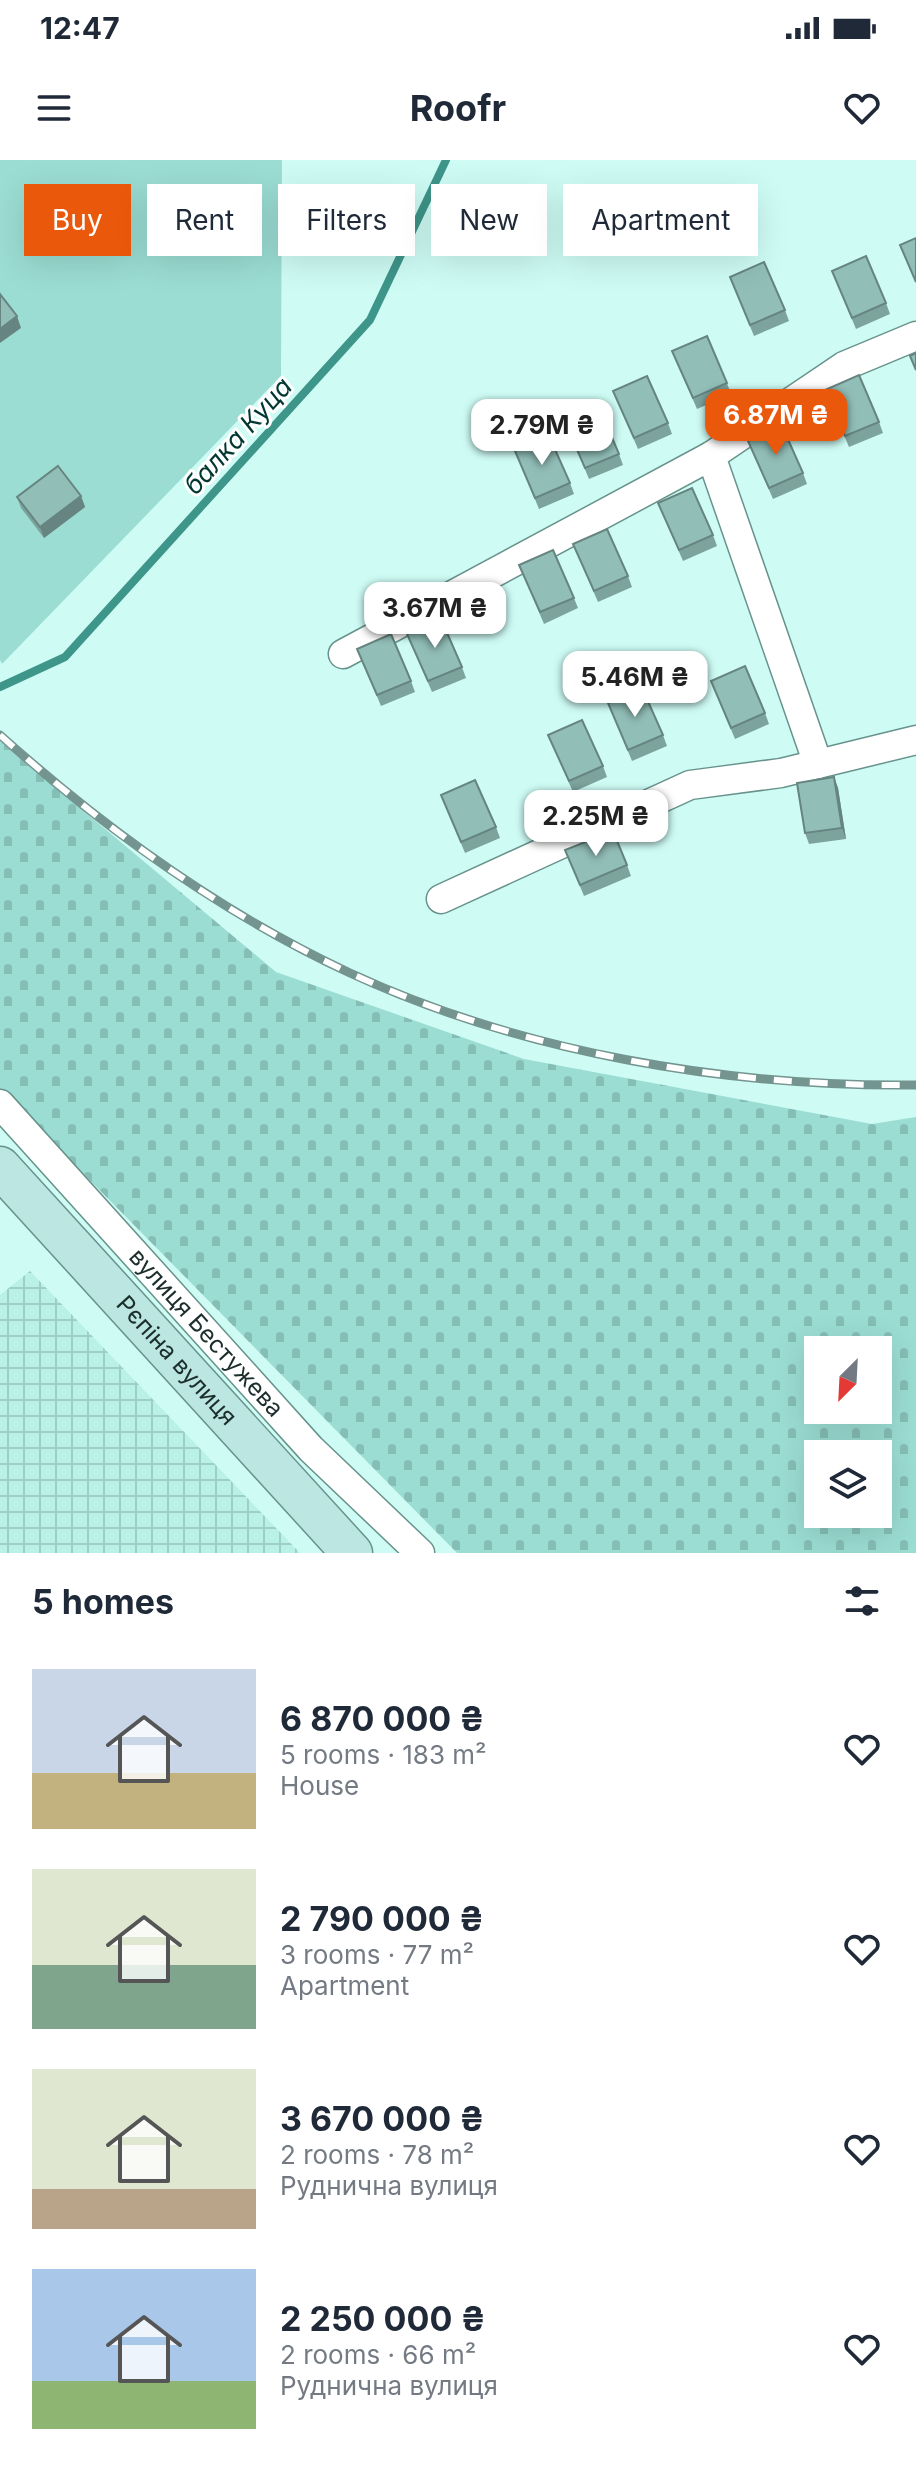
<!DOCTYPE html>
<html lang="en">
<head>
<meta charset="utf-8">
<style>
	:root { --surface:#fff; --page:#f2f2f3; --text:#1f2937; --muted:#747a83; --accent:#ea580c }
	body { margin:0; font-family:Inter,sans-serif; background:var(--page); color:var(--text); height:100vh; display:flex; flex-direction:column; font-size:30px; white-space:nowrap }
	* { box-sizing:border-box; margin:0 }
	p { font-size:26px; color:var(--muted) }
	.icon { flex:none; width:44px; height:44px; fill:none; stroke:currentColor; stroke-width:2; stroke-linecap:round; stroke-linejoin:round }
	.map { position:relative; height:1393px; overflow:hidden }
	.sheet { display:flex; flex-direction:column; background:var(--surface); flex:1 }
	.sheet>* { flex:none }
	.hud { position:absolute; left:24px; top:24px; width:868px; height:72px; display:flex; gap:16px }
	.needle { width:52px; rotate:204deg }
	.tools { position:absolute; left:804px; top:1176px; display:grid; gap:16px }
	.tools a { display:grid; place-items:center; width:88px; height:88px; border-radius:0px; background:var(--surface); box-shadow:0 8px 32px #0002; font-size:40px }
	.price { position:absolute; translate:-50% -68px; padding:0 18px; border-radius:16px; background:#fff; color:#222; font-size:26px; line-height:52px; filter:drop-shadow(0 2px 4px #0008) }
	.price::after { content:''; position:absolute; left:50%; top:48px; width:24px; height:18px; margin-left:-12px; background:inherit; clip-path:polygon(0 0,100% 0,50% 100%) }
	.price.active { background:var(--accent); color:#fff }
	ul { padding:0; list-style:none }
	li { display:flex; align-items:center; gap:24px; height:200px; padding:0 32px }
	li span { display:grid; place-items:center; flex:none; width:224px; height:160px; border-radius:0px; color:#555 }
	li>.icon { margin-inline-start:auto }
	span .icon { width:96px; height:96px; fill:#fffc; stroke-width:1 }
	li b { font-size:34px }
	h2 { display:flex; justify-content:space-between; align-items:center; height:96px; padding:0 32px; font-size:34px }
	.chip { padding:0 28px; border-radius:0px; background:var(--surface); box-shadow:0 8px 32px #0002; font-size:28px; line-height:72px }
	.chip.active { background:var(--accent); color:#fff }
	.status { display:flex; justify-content:space-between; align-items:center; height:56px; padding:0 40px; background:var(--surface); direction:ltr }
	.status svg { height:22px; fill:currentColor }
	header { display:flex; justify-content:space-between; align-items:center; height:104px; padding:0 32px; background:var(--surface); font-size:36px; font-weight:700 }
	.map>svg:first-child { display:block }
</style>
</head>
<body>
<div class="status"><b>12:47</b><svg viewBox="0 0 49 12"><path d="M0 12V9h3v3zM5 12V6h3v6zM10 12V3h3v9zM15 12V0h3v12zM26 1h20v11H26zM47 4h2v5h-2z"/></svg></div>
<header><svg class="icon" aria-label="menu" viewBox="0 0 24 24"><path d="M4 6h16M4 12h16M4 18h16"/></svg>Roofr<svg class="icon" aria-label="heart" viewBox="0 0 24 24"><path d="M12 20l-8-8c-3-5 5-10 8-4 3-6 11-1 8 4z"/></svg></header>
<div class="map">
<svg width="916" height="1393" viewBox="0 0 916 1393">
	<defs>
		<pattern id="industrial-grid" width="8" height="8" patternUnits="userSpaceOnUse" patternTransform="scale(2)"><rect width="8" height="8" fill="#b9f1e8"/><path d="M0 4h8M4 0v8" fill="none" stroke="#9ecfc7"/></pattern>
		<pattern id="cemetery-stones" width="16" height="16" patternUnits="userSpaceOnUse" patternTransform="scale(2)"><rect width="16" height="16" fill="#9bddd3"/><path d="M2 7V4a2 2 0 0 1 4 0v3zM10 15v-3a2 2 0 0 1 4 0v3z" fill="#85beb5"/></pattern>
	</defs>
	<rect width="100%" height="100%" fill="#cefcf5"/>
	<!-- industrial -->
	<path fill="url(#industrial-grid)" d="M 30,1111 L 300,1393 L 0,1393 L 0,1135 Z"/>
	<!-- cemetery -->
	<path fill="url(#cemetery-stones)" fill-rule="evenodd" d="M 0,581 L 276,812 L 524,899 L 872,964 L 916,957 L 916,1393 L 457,1393 L 0,929 ZM 818,1190 L 878,1190 L 878,1250 L 818,1250 ZM 818,1294 L 878,1294 L 878,1354 L 818,1354 Z"/>
	<!-- garden -->
	<path fill="#9bddd3" d="M 0,0 L 282,0 L 281,216 L 2,504 L 0,500 Z"/>
	<g fill="none" stroke-linecap="round" stroke-linejoin="round">
		<!-- stream -->
		<path stroke="#3e958a" stroke-width="8" d="M 0,527 L 65,497 L 370,160 L 446,0"/>
		<!-- street casing -->
		<g stroke="#67938c" stroke-width="31">
			<g id="street">
				<path d="M 343,494 L 711,296"/>
				<path d="M 818,604 L 711,296 L 844,206 L 916,176"/>
				<path d="M 441,739 L 690,625 L 781,613 L 916,580"/>
				<path id="s1" d="M 0,944 L 311,1289 L 420,1393"/>
			</g>
		</g>
		<!-- secondary casing -->
		<g stroke="#67938c" stroke-width="43">
			<g id="secondary">
				<path id="s2" d="M 0,1007 L 352,1393"/>
			</g>
		</g>
		<!-- street -->
		<use href="#street" stroke="#fff" stroke-width="28"/>
		<!-- secondary -->
		<use href="#secondary" stroke="#bbe6e2" stroke-width="40"/>
		<!-- rail casing -->
		<g stroke="#74948f" stroke-width="9">
			<path id="rail" d="M 0,575 C 105,669 221,753 350,813 C 523,893 726,927 916,925"/>
		</g>
		<!-- rail -->
		<use href="#rail" stroke="#fefefe" stroke-width="6" stroke-dasharray="18" stroke-linecap="butt"/>
	</g>
	<!-- wall -->
	<path fill="#7da39d" d="M 832,111 L 886,143 L 890,154 L 856,169 Z
		M 730,117 L 785,150 L 789,161 L 754,176 Z
		M 672,191 L 727,223 L 731,234 L 697,249 Z
		M 825,230 L 879,262 L 883,273 L 849,287 Z
		M 613,231 L 668,263 L 672,274 L 638,289 Z
		M 565,262 L 619,294 L 623,305 L 589,319 Z
		M 748,281 L 803,313 L 807,324 L 773,339 Z
		M 515,291 L 570,323 L 574,334 L 539,349 Z
		M 81,336 L 85,347 L 44,378 L 21,348 L 17,337 Z
		M 658,343 L 713,375 L 717,386 L 683,401 Z
		M 573,384 L 628,416 L 632,427 L 598,442 Z
		M 519,405 L 574,438 L 578,448 L 544,464 Z
		M 407,474 L 462,507 L 466,518 L 432,532 Z
		M 357,489 L 411,521 L 415,532 L 381,546 Z
		M 711,521 L 765,553 L 769,564 L 735,579 Z
		M 608,543 L 663,575 L 667,586 L 632,601 Z
		M 548,575 L 603,606 L 607,617 L 573,632 Z
		M 834,617 L 838,628 L 846,679 L 809,684 L 805,673 Z
		M 441,635 L 496,667 L 500,678 L 465,693 Z
		M 565,690 L 627,705 L 631,716 L 584,736 Z"/>
	<!-- shaded-wall -->
	<path fill="#668580" d="M 17,156 L 21,168 L 0,183 L 0,169 Z
		M 81,336 L 85,347 L 44,378 L 40,367 Z
		M 834,617 L 838,628 L 846,679 L 842,668 Z"/>
	<!-- building -->
	<path fill="#91beb7" stroke="#668580" stroke-width="2" d="M 916,78 L 916,122 L 900,85 Z
		M 866,96 L 886,143 L 852,158 L 832,111 Z
		M 764,102 L 785,150 L 750,165 L 730,117 Z
		M 0,134 L 17,156 L 0,169 Z
		M 707,176 L 727,223 L 693,238 L 672,191 Z
		M 916,193 L 916,210 L 910,196 Z
		M 859,215 L 879,262 L 845,276 L 825,230 Z
		M 647,216 L 668,263 L 634,278 L 613,231 Z
		M 599,247 L 619,294 L 585,308 L 565,262 Z
		M 782,266 L 803,313 L 769,328 L 748,281 Z
		M 549,276 L 570,323 L 535,338 L 515,291 Z
		M 58,306 L 81,336 L 40,367 L 17,337 Z
		M 692,328 L 713,375 L 679,390 L 658,343 Z
		M 607,369 L 628,416 L 594,431 L 573,384 Z
		M 553,390 L 574,438 L 540,452 L 519,405 Z
		M 441,459 L 462,507 L 428,521 L 407,474 Z
		M 391,474 L 411,521 L 377,535 L 357,489 Z
		M 745,506 L 765,553 L 731,568 L 711,521 Z
		M 642,528 L 663,575 L 628,590 L 608,543 Z
		M 582,560 L 603,606 L 569,621 L 548,575 Z
		M 834,617 L 842,668 L 805,673 L 797,623 Z
		M 475,620 L 496,667 L 461,682 L 441,635 Z
		M 613,671 L 627,705 L 580,725 L 565,690 Z"/>
	<g text-anchor="middle" stroke-width="6" stroke-linejoin="round" paint-order="stroke">
		<!-- street labels -->
		<g font-size="24" fill="#1c2e2b" stroke="#fefefe">
			<text dy="8" stroke="none"><textPath href="#s1" startOffset="308">вулиця Бестужева</textPath></text>
			<text dy="8" stroke="none"><textPath href="#s2" startOffset="262">Рєпіна вулиця</textPath></text>
		</g>
		<!-- water labels -->
		<g font-size="26" font-style="italic" fill="#003731" stroke="#fefefe">
			<text transform="translate(238 276) rotate(-48)" y="9">балка Куца</text>
		</g>
	</g>
</svg>
<div class="tools">
<a><svg class="needle" viewBox="-14 -14 28 28"><path d="M0-13l5 13h-10z" fill="#e53935"/><path d="M0 13l5-13h-10z" fill="#747a83"/></svg></a>
<a><svg class="icon" aria-label="layers" viewBox="0 0 24 24"><path d="M12 4l9 5-9 5-9-5zM3 14l9 5 9-5"/></svg></a>
</div>
<b class="price active" style="left:776px;top:297px">6.87M ₴</b>
<b class="price" style="left:542px;top:307px">2.79M ₴</b>
<b class="price" style="left:435px;top:490px">3.67M ₴</b>
<b class="price" style="left:635px;top:559px">5.46M ₴</b>
<b class="price" style="left:596px;top:698px">2.25M ₴</b>
<div class="hud">
<a class="chip active">Buy</a>
<a class="chip">Rent</a>
<a class="chip">Filters</a>
<a class="chip">New</a>
<a class="chip">Apartment</a>
</div>
</div>
<section class="sheet">
<h2>5 homes<svg class="icon" aria-label="filters" viewBox="0 0 24 24"><path d="M4 7h16M4 17h16"/><circle cx="9" cy="7" r="2"/><circle cx="15" cy="17" r="2"/></svg></h2>
<ul>
<li><span style="background:linear-gradient(#c9d6e8 65%,#c2b280 0)"><svg class="icon" aria-label="home" viewBox="0 0 24 24"><path d="M3 11l9-7 9 7M6 9v11h12V9"/></svg></span><div><b>6 870 000 ₴</b><p>5 rooms · 183 m²</p><p>House</p></div><svg class="icon" aria-label="heart" viewBox="0 0 24 24"><path d="M12 20l-8-8c-3-5 5-10 8-4 3-6 11-1 8 4z"/></svg></li>
<li><span style="background:linear-gradient(#dfe7d0 60%,#7fa58c 0)"><svg class="icon" aria-label="home" viewBox="0 0 24 24"><path d="M3 11l9-7 9 7M6 9v11h12V9"/></svg></span><div><b>2 790 000 ₴</b><p>3 rooms · 77 m²</p><p>Apartment</p></div><svg class="icon" aria-label="heart" viewBox="0 0 24 24"><path d="M12 20l-8-8c-3-5 5-10 8-4 3-6 11-1 8 4z"/></svg></li>
<li><span style="background:linear-gradient(#dfe7d0 75%,#b9a48a 0)"><svg class="icon" aria-label="home" viewBox="0 0 24 24"><path d="M3 11l9-7 9 7M6 9v11h12V9"/></svg></span><div><b>3 670 000 ₴</b><p>2 rooms · 78 m²</p><p>Руднична вулиця</p></div><svg class="icon" aria-label="heart" viewBox="0 0 24 24"><path d="M12 20l-8-8c-3-5 5-10 8-4 3-6 11-1 8 4z"/></svg></li>
<li><span style="background:linear-gradient(#a9c7e8 70%,#8fb573 0)"><svg class="icon" aria-label="home" viewBox="0 0 24 24"><path d="M3 11l9-7 9 7M6 9v11h12V9"/></svg></span><div><b>2 250 000 ₴</b><p>2 rooms · 66 m²</p><p>Руднична вулиця</p></div><svg class="icon" aria-label="heart" viewBox="0 0 24 24"><path d="M12 20l-8-8c-3-5 5-10 8-4 3-6 11-1 8 4z"/></svg></li>
</ul>
</section>
</body>
</html>
